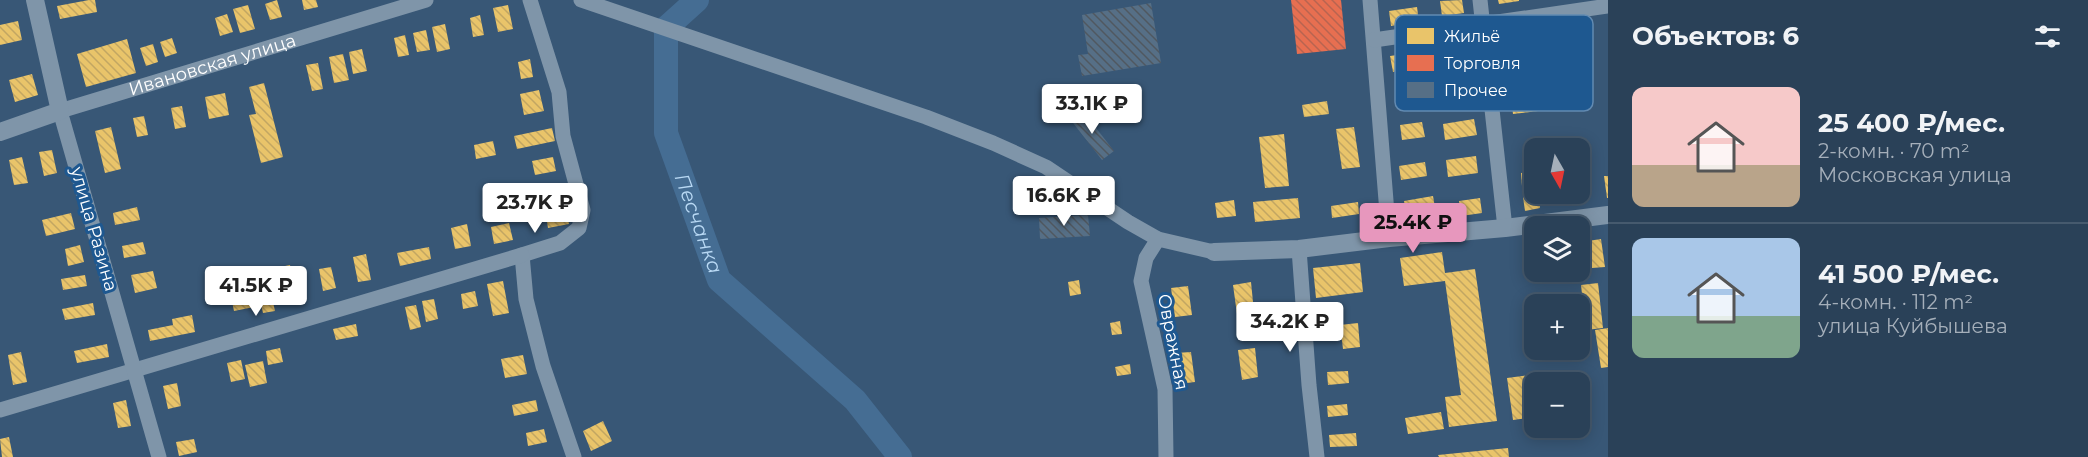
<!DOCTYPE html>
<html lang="ru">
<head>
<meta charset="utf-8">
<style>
	:root { --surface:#2a4158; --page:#364c61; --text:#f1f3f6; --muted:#a5afba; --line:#465a6e; --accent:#e797bd }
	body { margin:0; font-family:Montserrat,sans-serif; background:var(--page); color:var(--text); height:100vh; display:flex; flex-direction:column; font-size:22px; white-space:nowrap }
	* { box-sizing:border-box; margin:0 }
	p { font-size:20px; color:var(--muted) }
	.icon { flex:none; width:33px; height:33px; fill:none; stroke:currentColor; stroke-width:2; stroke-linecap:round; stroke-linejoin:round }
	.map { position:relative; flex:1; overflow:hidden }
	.sheet { display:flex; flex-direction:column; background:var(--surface); width:480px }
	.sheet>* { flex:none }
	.needle { width:39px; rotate:171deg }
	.fabs { position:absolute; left:1524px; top:138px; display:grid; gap:12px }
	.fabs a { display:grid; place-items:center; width:66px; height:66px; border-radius:12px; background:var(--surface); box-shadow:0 3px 15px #0003,0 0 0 2px var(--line); font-size:30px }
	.price { position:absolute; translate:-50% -51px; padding:0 14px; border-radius:6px; background:#fff; color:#222; font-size:20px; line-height:39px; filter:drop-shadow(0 2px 3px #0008) }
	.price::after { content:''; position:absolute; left:50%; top:36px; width:18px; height:14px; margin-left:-9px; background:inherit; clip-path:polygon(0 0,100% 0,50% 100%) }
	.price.on { background:var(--accent); color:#111 }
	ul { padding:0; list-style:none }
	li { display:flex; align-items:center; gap:18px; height:150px; padding:0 24px }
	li+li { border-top:2px solid var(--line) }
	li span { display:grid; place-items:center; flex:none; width:168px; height:120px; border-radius:12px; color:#555 }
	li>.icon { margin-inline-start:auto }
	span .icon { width:72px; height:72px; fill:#fffc; stroke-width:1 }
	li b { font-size:26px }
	h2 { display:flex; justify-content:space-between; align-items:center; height:72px; padding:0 24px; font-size:26px }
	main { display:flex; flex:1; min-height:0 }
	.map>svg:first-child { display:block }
</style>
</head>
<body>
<main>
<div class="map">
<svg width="1608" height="457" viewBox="0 0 1608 457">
	<defs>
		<pattern id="homes-back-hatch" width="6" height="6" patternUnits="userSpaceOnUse" patternTransform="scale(1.5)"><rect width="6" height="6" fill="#e9c46a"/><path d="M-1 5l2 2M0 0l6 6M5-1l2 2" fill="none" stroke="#c2a662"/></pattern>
		<pattern id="shops-back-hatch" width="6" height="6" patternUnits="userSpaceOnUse" patternTransform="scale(1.5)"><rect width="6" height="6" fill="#e76f51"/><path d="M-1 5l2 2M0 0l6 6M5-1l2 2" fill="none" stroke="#b86450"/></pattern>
		<pattern id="building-back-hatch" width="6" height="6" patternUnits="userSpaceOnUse" patternTransform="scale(1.5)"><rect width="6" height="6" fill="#566f86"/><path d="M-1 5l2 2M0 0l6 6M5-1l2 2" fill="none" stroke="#505860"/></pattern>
	</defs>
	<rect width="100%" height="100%" fill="#385776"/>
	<!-- homes -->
	<path fill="url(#homes-back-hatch)" d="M 89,0 L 95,0 L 97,12 L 60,19 L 57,6 Z
		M 277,0 L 282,17 L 270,20 L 265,4 Z
		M 302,0 L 316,0 L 318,7 L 304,10 Z
		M 1462,0 L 1464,13 L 1442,16 L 1440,1 Z
		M 1498,0 L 1519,0 L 1519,1 L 1499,4 Z
		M 248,5 L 255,29 L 240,33 L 233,9 Z
		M 508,5 L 513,29 L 498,32 L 493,8 Z
		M 1417,7 L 1419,22 L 1391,26 L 1389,11 Z
		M 227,14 L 233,32 L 220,36 L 215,18 Z
		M 480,15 L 484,35 L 473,37 L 470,18 Z
		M 18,21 L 22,40 L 0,45 L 0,25 Z
		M 445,24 L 450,49 L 437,52 L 432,27 Z
		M 426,30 L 430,50 L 417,52 L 413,33 Z
		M 405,35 L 409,55 L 398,57 L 394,38 Z
		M 172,38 L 177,53 L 165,57 L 160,42 Z
		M 127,39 L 136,73 L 86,87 L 77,54 Z
		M 153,44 L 158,62 L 146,66 L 140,48 Z
		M 362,49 L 367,71 L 353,74 L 349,52 Z
		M 1411,53 L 1413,69 L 1393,72 L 1390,56 Z
		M 343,54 L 349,80 L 334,83 L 329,57 Z
		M 530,59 L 533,77 L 521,79 L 518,62 Z
		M 318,63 L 323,89 L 312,91 L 306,65 Z
		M 32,74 L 38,95 L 15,102 L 9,80 Z
		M 264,83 L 283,157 L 261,163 L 249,115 L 256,114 L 249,87 Z
		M 539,90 L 544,111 L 524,115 L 520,94 Z
		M 225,93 L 229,115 L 209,119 L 205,97 Z
		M 1536,95 L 1538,111 L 1513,114 L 1511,99 Z
		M 1327,101 L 1329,114 L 1304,117 L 1302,105 Z
		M 182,106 L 186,127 L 175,129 L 171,108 Z
		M 144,116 L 148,135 L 137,137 L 133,118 Z
		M 1474,119 L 1477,135 L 1445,140 L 1443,124 Z
		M 1422,122 L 1425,137 L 1402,140 L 1400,125 Z
		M 111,127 L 121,169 L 105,173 L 95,131 Z
		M 1354,127 L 1360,167 L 1342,169 L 1336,129 Z
		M 552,128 L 555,141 L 517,149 L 514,136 Z
		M 1284,134 L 1289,186 L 1265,188 L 1259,137 Z
		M 1560,136 L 1562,148 L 1534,148 L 1534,159 L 1532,160 L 1529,141 Z
		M 493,141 L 496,155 L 476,159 L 474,145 Z
		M 52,150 L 57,173 L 44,176 L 39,152 Z
		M 1476,156 L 1478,173 L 1448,177 L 1446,160 Z
		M 22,157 L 28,183 L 14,185 L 9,160 Z
		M 553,157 L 556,171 L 535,175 L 532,161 Z
		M 1425,162 L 1427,176 L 1401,180 L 1399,166 Z
		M 1534,171 L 1534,184 L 1522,186 L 1521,173 Z
		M 1604,176 L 1608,176 L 1608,198 L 1607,198 Z
		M 1585,183 L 1588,200 L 1576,202 L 1575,194 L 1580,194 L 1580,184 Z
		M 1538,194 L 1540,208 L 1525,211 L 1523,197 Z
		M 1433,196 L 1436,213 L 1407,218 L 1404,201 Z
		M 1298,198 L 1300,218 L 1255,222 L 1253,202 Z
		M 1480,198 L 1482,213 L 1461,216 L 1459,201 Z
		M 564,200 L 569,224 L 548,228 L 544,204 Z
		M 1234,200 L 1236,216 L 1217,218 L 1215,203 Z
		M 1358,202 L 1359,214 L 1332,218 L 1331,206 Z
		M 137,207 L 140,220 L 115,225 L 113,213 Z
		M 71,213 L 75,229 L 46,236 L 42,220 Z
		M 509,223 L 513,240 L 494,244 L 491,227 Z
		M 467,224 L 471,246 L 455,249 L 451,228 Z
		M 1601,239 L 1605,267 L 1592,268 L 1588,241 Z
		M 1580,240 L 1585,271 L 1580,272 Z
		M 143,242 L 146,254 L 124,258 L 122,246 Z
		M 80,245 L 84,262 L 68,266 L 65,249 Z
		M 429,247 L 431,259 L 400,266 L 397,253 Z
		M 1534,247 L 1534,272 L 1575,273 L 1530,279 L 1525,248 Z
		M 1442,252 L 1445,273 L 1475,269 L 1497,421 L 1449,427 L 1445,397 L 1461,395 L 1445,281 L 1404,286 L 1400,258 Z
		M 366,254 L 371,280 L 358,282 L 353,257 Z
		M 1360,263 L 1363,292 L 1316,298 L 1313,268 Z
		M 290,265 L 297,299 L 282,302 L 275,268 Z
		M 331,267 L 336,288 L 323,291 L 319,269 Z
		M 153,271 L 157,288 L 135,293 L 131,275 Z
		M 85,275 L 87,286 L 63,290 L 61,279 Z
		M 268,280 L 275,311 L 263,313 L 256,283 Z
		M 1079,280 L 1081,294 L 1070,296 L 1068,282 Z
		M 503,281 L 509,313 L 493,316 L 487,284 Z
		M 1251,282 L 1254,312 L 1237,314 L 1233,285 Z
		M 1598,283 L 1603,328 L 1586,330 L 1581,285 Z
		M 1188,286 L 1192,315 L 1175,317 L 1171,288 Z
		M 475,291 L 478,306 L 463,309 L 461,294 Z
		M 252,293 L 254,307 L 234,311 L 231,297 Z
		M 434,299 L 438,319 L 426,322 L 422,301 Z
		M 93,303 L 95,315 L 65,320 L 62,309 Z
		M 416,305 L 421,327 L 410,330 L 405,307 Z
		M 192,315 L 195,332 L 150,341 L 148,330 L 173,325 L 172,319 Z
		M 1120,321 L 1122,334 L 1112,335 L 1110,323 Z
		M 1358,323 L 1360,347 L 1343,349 L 1340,325 Z
		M 356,324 L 358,336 L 336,340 L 333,329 Z
		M 1608,328 L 1608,367 L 1601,368 L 1595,330 Z
		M 107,344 L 109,357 L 77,363 L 74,351 Z
		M 280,348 L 283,362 L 268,365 L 266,351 Z
		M 1255,348 L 1258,377 L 1242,380 L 1238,350 Z
		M 21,352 L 27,382 L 13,385 L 8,355 Z
		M 1191,352 L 1195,382 L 1179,384 L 1176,353 Z
		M 523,355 L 527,374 L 505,378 L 501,359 Z
		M 241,360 L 245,379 L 231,382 L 227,363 Z
		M 263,361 L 267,383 L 250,387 L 245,365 Z
		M 1130,364 L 1131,374 L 1117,376 L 1115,367 Z
		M 1348,371 L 1349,383 L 1328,385 L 1327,372 Z
		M 1529,375 L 1534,417 L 1513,420 L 1507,378 Z
		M 177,383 L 181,406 L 168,409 L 163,386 Z
		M 126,400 L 131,426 L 118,428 L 113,403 Z
		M 536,400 L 538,411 L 514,416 L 512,405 Z
		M 1347,404 L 1348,415 L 1328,417 L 1327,406 Z
		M 1441,412 L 1444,429 L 1408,434 L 1405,418 Z
		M 603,421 L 612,441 L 591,451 L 583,431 Z
		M 544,429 L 547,442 L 528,446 L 526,433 Z
		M 1356,433 L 1357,446 L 1330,447 L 1329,435 Z
		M 9,437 L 13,457 L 2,457 L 0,439 Z
		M 194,439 L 197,452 L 179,456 L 176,442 Z
		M 1508,448 L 1509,457 L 1439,457 L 1438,455 Z"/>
	<!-- shops -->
	<path fill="url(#shops-back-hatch)" d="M 1291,0 L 1341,0 L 1346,49 L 1297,54 Z"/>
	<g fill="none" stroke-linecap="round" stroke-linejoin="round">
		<!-- river -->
		<path stroke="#456d93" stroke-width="24" id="s1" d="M 697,0 L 666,28 L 666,133 L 719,280 L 855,400 L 900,457"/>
	</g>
	<!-- building -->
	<path fill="url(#building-back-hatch)" d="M 1151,3 L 1161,63 L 1082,76 L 1078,55 L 1088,54 L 1082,15 Z
		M 1082,110 L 1114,151 L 1102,160 L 1070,119 Z
		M 1088,215 L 1090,236 L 1040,239 L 1039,218 Z"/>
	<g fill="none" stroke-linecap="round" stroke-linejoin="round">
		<!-- minor -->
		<g stroke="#7f95a9" stroke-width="15">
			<path d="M 530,0 L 559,92 L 563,136 L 583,210 L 579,228 L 560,243 L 522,255 L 526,299 L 543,366 L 574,457"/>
			<path d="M 581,0 L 926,117 L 993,143 L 1046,167 L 1128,222 L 1158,239 L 1214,252"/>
			<path d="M 1370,0 L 1389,238"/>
			<path d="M 1480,0 L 1505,228"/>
			<path d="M 1374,40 L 1608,6"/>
			<path d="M 1158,239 L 1146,258 L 1141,281 L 1165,389 L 1166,457"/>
			<path d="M 1299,249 L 1309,385 L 1317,457"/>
			<path d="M 0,410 L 522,255"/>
			<path id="s2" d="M 159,457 L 60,111 L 426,0"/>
		</g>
		<!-- tertiary -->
		<path stroke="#7f95a9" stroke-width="18" d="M 0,132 L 60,111 L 35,0
			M 1214,252 L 1299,249 L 1389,238 L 1505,228 L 1608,215"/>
	</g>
	<g text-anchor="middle" stroke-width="6" stroke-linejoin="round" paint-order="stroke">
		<!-- street labels -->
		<g font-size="18" fill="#fff" stroke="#1e5890">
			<text dy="6" stroke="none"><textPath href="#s2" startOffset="519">Ивановская улица</textPath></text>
			<text transform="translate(94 229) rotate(74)" y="6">улица Разина</text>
			<text transform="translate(1173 342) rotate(79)" y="6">Овражная</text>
		</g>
		<!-- water labels -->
		<g font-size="20" font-style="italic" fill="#b9d9f4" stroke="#1e5890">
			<text dy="7" stroke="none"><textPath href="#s1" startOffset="243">Песчанка</textPath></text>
		</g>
	</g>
	<!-- legend -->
	<rect x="1395" y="15" width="198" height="96" rx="9" fill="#1e5890" stroke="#628ab1" stroke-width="1.5"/>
	<rect x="1407" y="28" width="27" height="16" fill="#e9c46a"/>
	<rect x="1407" y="55" width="27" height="16" fill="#e76f51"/>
	<rect x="1407" y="82" width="27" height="16" fill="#566f86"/>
	<g font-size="16" fill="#fff">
		<text x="1444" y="42">Жильё</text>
		<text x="1444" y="69">Торговля</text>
		<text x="1444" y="96">Прочее</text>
	</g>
</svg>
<div class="fabs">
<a><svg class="needle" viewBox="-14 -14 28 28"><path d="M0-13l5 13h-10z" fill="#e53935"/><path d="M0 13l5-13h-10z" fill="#a5afba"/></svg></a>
<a><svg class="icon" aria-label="layers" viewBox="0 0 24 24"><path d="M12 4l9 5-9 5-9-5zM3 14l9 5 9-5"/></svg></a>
<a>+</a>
<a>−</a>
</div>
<b class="price" style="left:1092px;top:135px">33.1K ₽</b>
<b class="price" style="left:1064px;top:227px">16.6K ₽</b>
<b class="price" style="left:535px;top:234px">23.7K ₽</b>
<b class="price on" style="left:1413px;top:254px">25.4K ₽</b>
<b class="price" style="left:256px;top:317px">41.5K ₽</b>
<b class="price" style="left:1290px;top:353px">34.2K ₽</b>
</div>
<section class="sheet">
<h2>Объектов: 6<svg class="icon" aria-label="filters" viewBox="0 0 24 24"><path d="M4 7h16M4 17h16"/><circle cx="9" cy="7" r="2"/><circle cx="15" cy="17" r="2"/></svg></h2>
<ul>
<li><span style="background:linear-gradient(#f6c9c9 65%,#b9a48a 0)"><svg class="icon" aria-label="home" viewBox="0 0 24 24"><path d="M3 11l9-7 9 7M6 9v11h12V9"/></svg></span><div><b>25 400 ₽/мес.</b><p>2-комн. · 70 m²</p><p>Московская улица</p></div></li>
<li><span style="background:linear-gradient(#a9c7e8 65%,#7fa58c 0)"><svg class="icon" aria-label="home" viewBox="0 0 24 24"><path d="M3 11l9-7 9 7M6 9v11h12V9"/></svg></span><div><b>41 500 ₽/мес.</b><p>4-комн. · 112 m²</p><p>улица Куйбышева</p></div></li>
</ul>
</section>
</main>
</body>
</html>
